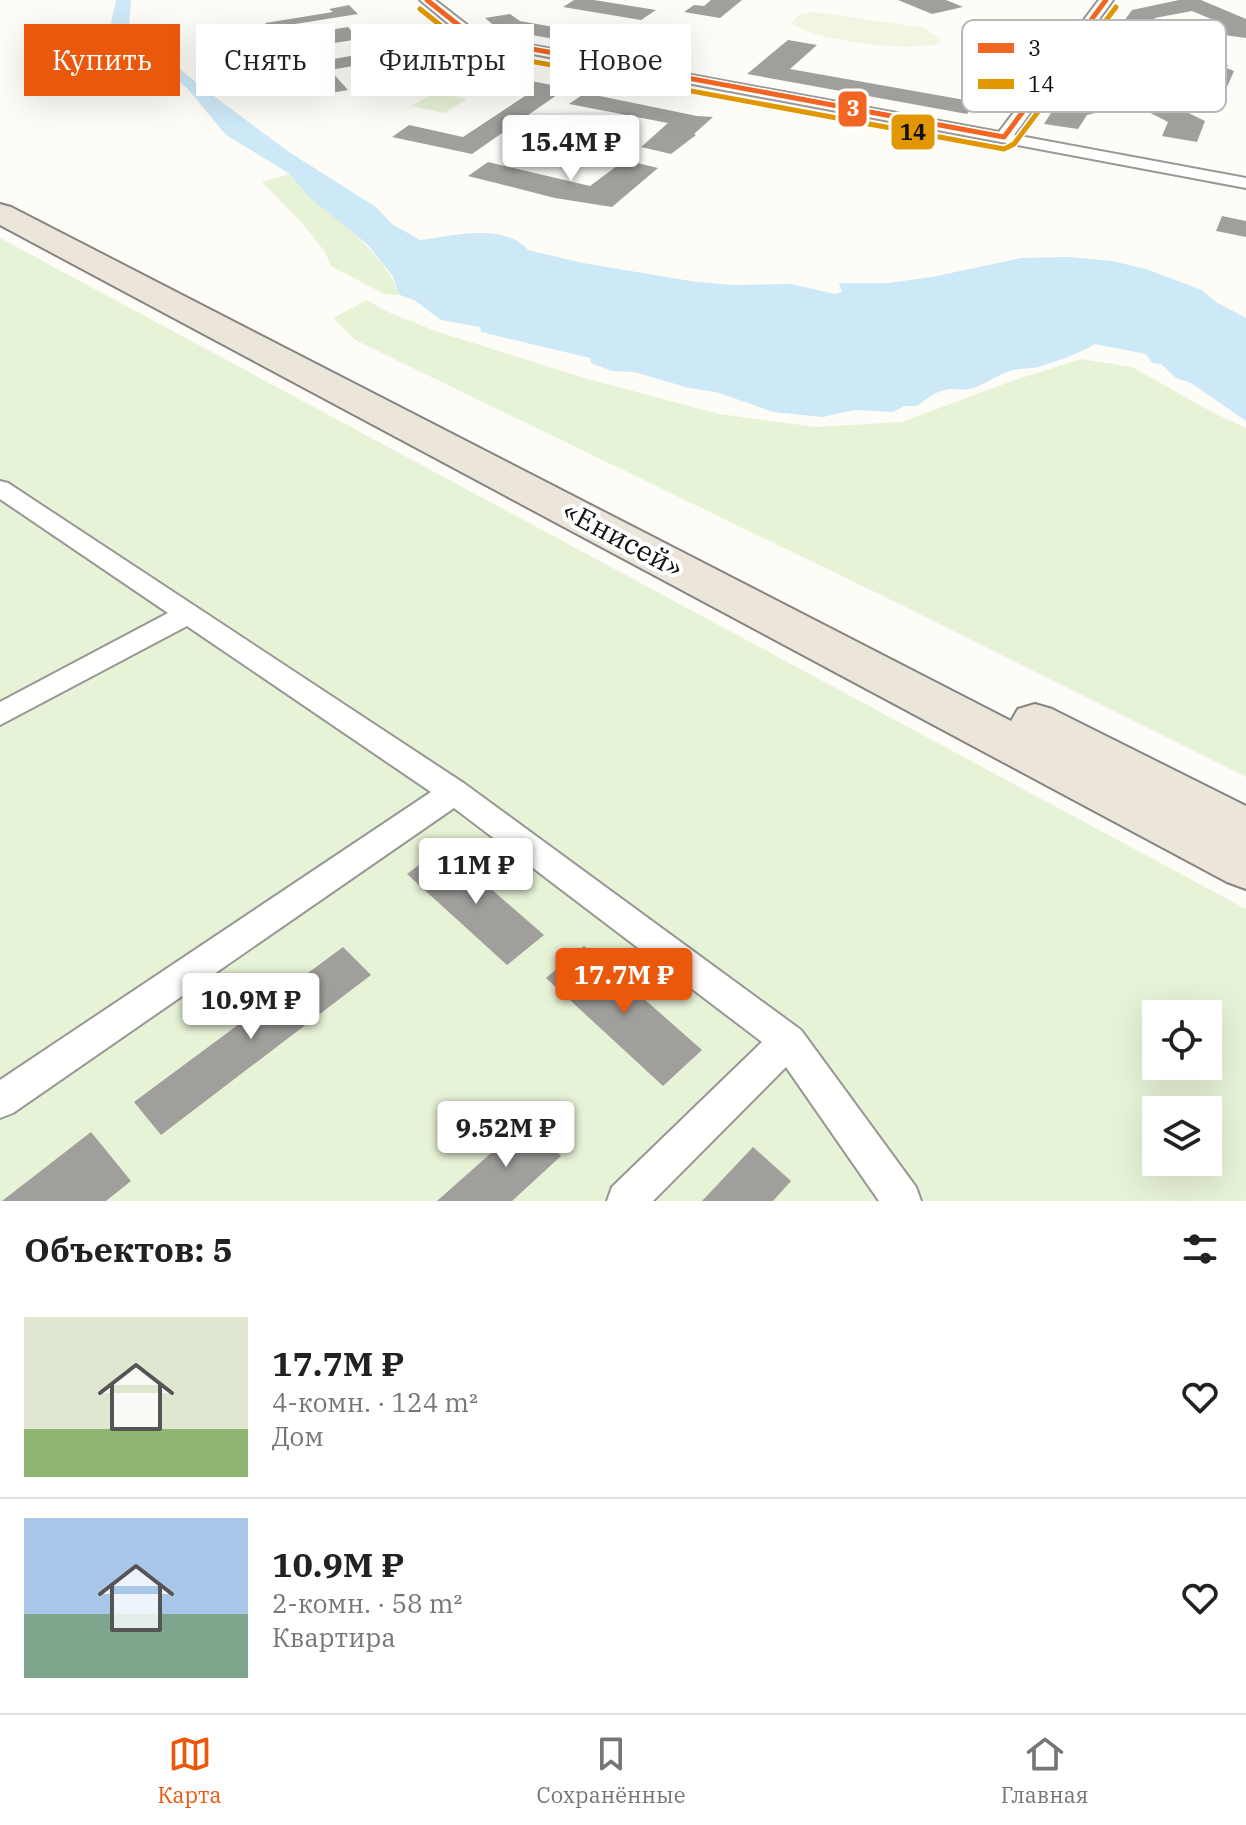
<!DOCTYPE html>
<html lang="ru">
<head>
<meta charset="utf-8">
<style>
	:root { --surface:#fff; --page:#f6f6f6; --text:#222; --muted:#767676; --line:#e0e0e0; --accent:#ea580c }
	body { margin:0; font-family:"IBM Plex Serif",serif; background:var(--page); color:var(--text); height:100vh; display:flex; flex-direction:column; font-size:30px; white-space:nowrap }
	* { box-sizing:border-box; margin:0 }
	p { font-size:26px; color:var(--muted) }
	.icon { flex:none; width:44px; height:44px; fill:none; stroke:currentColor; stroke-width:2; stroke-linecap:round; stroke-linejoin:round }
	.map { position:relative; height:1201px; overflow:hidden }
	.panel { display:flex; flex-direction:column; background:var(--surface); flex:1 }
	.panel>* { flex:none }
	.top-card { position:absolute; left:24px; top:24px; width:800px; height:72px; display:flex; gap:16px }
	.buttons { position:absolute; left:1142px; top:1000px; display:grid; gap:16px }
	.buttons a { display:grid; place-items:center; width:80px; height:80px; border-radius:0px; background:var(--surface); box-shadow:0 8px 32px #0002; font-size:40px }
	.price { position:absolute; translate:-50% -68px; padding:0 18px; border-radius:8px; background:#fff; color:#222; font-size:26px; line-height:52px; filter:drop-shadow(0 2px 4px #0008) }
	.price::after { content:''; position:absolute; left:50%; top:48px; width:24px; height:18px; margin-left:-12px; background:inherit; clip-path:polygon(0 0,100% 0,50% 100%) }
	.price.on { background:var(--accent); color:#fff }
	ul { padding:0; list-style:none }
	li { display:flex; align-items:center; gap:24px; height:200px; padding:0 24px }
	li+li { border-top:2px solid var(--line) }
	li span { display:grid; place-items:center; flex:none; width:224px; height:160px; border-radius:0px; color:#555 }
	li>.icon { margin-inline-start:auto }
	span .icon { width:96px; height:96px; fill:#fffc; stroke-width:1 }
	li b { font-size:34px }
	h2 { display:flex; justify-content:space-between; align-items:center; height:96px; padding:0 24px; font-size:34px }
	.pill { padding:0 28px; border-radius:0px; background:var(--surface); box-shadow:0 8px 32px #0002; font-size:28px; line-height:72px }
	.pill.on { background:var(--accent); color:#fff }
	.dock { display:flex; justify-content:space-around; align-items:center; height:112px; border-top:2px solid var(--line); background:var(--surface); font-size:22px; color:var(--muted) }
	.dock a { display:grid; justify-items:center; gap:4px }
	.dock .on { color:var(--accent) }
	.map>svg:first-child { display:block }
</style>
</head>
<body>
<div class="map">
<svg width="1246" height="1201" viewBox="0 0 1246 1201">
	<rect width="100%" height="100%" fill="#fdfcf7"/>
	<!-- green -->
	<path fill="#e7f3d7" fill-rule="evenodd" d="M 434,93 L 467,99 L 445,113 L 411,106 Z
		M 290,174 C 326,217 378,241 400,295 L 384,294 L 331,266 L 325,252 L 302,223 L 262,182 Z
		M 0,238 L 1246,909 L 1246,1201 L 0,1201 ZM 1156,1014 L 1208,1014 L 1208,1066 L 1156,1066 ZM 1156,1110 L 1208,1110 L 1208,1162 L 1156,1162 Z
		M 367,300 L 386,311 L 435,331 L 588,379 L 719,414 L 816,427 L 902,422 L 1009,382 L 1081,359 L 1132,367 L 1214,413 L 1246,428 L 1246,777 L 883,596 L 355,340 L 333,318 Z"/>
	<!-- pitch -->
	<path fill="#f0f6e1" d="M 815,12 L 924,28 L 940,39 L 940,43 C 908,53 820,41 791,24 L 800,14 Z"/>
	<!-- water -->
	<path fill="#cde8f7" d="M 116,0 L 131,0 L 129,27 L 203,88 L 289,152 L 376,207 L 392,224 L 420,240 C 452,236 504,222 528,250 L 583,263 L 690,281 L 731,285 L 791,284 L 835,294 L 842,292 L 839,283 L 888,283 L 932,277 L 1021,258 L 1069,257 L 1112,261 L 1146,269 L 1202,290 L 1216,302 L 1246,318 L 1246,421 L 1191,383 L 1176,378 L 1161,364 L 1152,363 L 1146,354 L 1095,344 C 1076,355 1057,361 1038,367 C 1030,369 1021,368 1013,370 C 998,374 987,383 974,388 C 964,391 959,389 950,389 C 935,391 928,398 917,406 L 905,406 L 893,412 L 854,410 L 823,417 L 773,412 L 716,392 L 689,388 L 634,372 L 612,371 L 591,363 L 590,358 L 481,332 L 480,327 L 441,320 L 414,300 L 400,295 L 392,275 L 368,245 L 309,197 L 290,174 L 226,135 L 187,88 L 116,31 L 111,23 Z"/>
	<!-- building -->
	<path fill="#a19f9c" d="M 574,0 L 594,0 L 656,10 L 641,20 L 563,7 Z
		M 711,0 L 742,0 L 720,18 L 684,12 L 694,5 L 704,6 Z
		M 898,0 L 946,0 L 963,7 L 932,14 Z
		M 1179,0 L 1201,0 L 1246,19 L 1246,38 L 1217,34 L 1223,24 L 1192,11 L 1155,18 L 1148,29 L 1121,25 L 1132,10 Z
		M 349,5 L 358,14 L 270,28 L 265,23 L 333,12 L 329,9 Z
		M 510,14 L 520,21 L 654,45 L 660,42 L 684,46 L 667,59 L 498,29 L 485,18 Z
		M 348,27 L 359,39 L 273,53 L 263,41 Z
		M 1165,37 L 1229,66 L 1224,67 L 1234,71 L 1227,87 L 1198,82 L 1205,70 L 1163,50 L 1149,52 L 1156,55 L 1124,63 L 1112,74 L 1088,69 L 1103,55 L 1137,47 L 1131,44 Z
		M 788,40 L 817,45 L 790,69 L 976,102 L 967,114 L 747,74 Z
		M 414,45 L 429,58 L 403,63 L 398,58 L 330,70 L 348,90 L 319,95 L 293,66 Z
		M 450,65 L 567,88 L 472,154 L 392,137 L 409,125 L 463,137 L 528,94 L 434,75 Z
		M 1135,87 L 1205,121 L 1197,142 L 1162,136 L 1168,122 L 1133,104 L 1087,115 L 1078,129 L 1044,124 L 1056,105 Z
		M 585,93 L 697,116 L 713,117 L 694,134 L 696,135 L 671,154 L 641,147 L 668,123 L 569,104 Z
		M 541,135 L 559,139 L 550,146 L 532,142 Z
		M 625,160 L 658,168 L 612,207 L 555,198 L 468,176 L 488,162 L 590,186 Z
		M 1222,216 L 1246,221 L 1246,237 L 1216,231 Z
		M 443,847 L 544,935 L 507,965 L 407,874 Z
		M 584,946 L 702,1050 L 663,1086 L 546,978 Z
		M 343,947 L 371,975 L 161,1135 L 134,1102 Z
		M 526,1122 L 561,1156 L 512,1201 L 437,1201 Z
		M 91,1132 L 131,1181 L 106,1201 L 2,1201 Z
		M 753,1147 L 791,1181 L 773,1201 L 702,1201 Z"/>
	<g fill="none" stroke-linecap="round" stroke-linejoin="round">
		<!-- minor casing -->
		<g stroke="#979795" stroke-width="4">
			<path id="minor" d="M 420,0 L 435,0 L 471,28 L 519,43 L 999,132 L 1099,0 L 1113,0 L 1014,135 L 1246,178 L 1246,188 L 517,51 L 461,34 Z
				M 0,481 L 8,483 L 465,784 L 801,1030 L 916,1187 L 921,1201 L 879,1201 L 786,1067 L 653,1201 L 607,1201 L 612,1187 L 762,1042 L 454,808 L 13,1113 L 0,1118 L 0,1080 L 431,792 L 187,626 L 0,725 L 0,702 L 168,613 L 0,499 Z"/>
		</g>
		<!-- trunk casing -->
		<g stroke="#858482" stroke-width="4">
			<path id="trunk" d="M 0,204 L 11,207 L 1011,721 L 1018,709 L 1035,704 L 1052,709 L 1246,806 L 1246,889 L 1227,882 L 0,225 Z"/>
		</g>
		<!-- minor -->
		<use href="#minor" fill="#fffffe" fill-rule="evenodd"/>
		<!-- trunk -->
		<use href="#trunk" fill="#ece5da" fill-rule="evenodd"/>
		<!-- bus-1 casing -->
		<g stroke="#fff" stroke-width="8">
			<path id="bus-1" d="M 427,0 L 466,31 L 500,43 L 1004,137 L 1106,0"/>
		</g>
		<!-- bus-2 casing -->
		<g stroke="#fff" stroke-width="8">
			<path id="bus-2" d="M 420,9 L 460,41 L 497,55 L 1004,149 L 1014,144 L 1116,7"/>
		</g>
		<!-- bus-1 -->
		<use href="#bus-1" stroke="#f26522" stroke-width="5"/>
		<!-- bus-2 -->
		<use href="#bus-2" stroke="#e09702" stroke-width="5"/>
	</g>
	<g text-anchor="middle" stroke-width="8" stroke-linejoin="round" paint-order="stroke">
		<!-- street labels -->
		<g font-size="28" fill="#111" stroke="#fff">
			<text transform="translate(623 539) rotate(28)" y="10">«Енисей»</text>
		</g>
	</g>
	<!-- legend -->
	<rect x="962" y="20" width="264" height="92" rx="12" fill="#fff" stroke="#b8b8b8" stroke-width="2"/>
	<rect x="978" y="43" width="36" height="10" fill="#f26522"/>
	<rect x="978" y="79" width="36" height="10" fill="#e09702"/>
	<g font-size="22" fill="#111">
		<text x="1028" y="56">3</text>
		<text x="1028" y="92">14</text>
	</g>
	<g stroke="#fff" stroke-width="3">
		<rect x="837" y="90" width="31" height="38" rx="8" fill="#f26522"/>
		<rect x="890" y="113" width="46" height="38" rx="8" fill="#e09702"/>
	</g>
	<g font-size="22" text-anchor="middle" font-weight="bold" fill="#fff">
		<text x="853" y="116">3</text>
	</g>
	<g font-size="22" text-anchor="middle" font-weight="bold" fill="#111">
		<text x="913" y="140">14</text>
	</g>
</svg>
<div class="buttons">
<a><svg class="icon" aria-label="locate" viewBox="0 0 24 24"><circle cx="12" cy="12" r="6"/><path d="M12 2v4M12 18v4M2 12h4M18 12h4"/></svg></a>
<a><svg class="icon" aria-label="layers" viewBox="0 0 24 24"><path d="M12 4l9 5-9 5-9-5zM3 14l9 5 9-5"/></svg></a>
</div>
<b class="price" style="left:571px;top:183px">15.4M ₽</b>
<b class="price" style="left:476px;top:906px">11M ₽</b>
<b class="price on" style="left:624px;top:1016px">17.7M ₽</b>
<b class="price" style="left:251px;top:1041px">10.9M ₽</b>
<b class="price" style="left:506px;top:1169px">9.52M ₽</b>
<div class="top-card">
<a class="pill on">Купить</a>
<a class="pill">Снять</a>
<a class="pill">Фильтры</a>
<a class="pill">Новое</a>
</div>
</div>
<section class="panel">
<h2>Объектов: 5<svg class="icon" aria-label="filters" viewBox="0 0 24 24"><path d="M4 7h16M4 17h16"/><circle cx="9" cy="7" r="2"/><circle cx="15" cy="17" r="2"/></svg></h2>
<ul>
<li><span style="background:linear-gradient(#dfe7d0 70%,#8fb573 0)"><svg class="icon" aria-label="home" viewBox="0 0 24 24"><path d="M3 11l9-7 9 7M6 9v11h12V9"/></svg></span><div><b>17.7M ₽</b><p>4-комн. · 124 m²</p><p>Дом</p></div><svg class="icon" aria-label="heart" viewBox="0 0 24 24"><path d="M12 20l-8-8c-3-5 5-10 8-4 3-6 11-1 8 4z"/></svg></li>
<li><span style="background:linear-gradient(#a9c7e8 60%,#7fa58c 0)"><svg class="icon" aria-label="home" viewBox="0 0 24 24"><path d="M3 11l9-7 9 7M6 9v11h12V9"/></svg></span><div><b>10.9M ₽</b><p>2-комн. · 58 m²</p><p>Квартира</p></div><svg class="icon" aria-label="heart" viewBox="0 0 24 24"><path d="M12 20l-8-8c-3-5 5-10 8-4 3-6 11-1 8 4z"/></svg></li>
</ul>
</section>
<nav class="dock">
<a class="on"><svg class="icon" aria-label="map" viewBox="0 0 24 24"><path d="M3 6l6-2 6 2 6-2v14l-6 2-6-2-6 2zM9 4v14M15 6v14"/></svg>Карта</a>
<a><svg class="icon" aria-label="saved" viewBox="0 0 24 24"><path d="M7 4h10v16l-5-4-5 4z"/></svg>Сохранённые</a>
<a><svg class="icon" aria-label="home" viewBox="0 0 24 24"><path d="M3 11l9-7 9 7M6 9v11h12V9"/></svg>Главная</a>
</nav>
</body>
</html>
